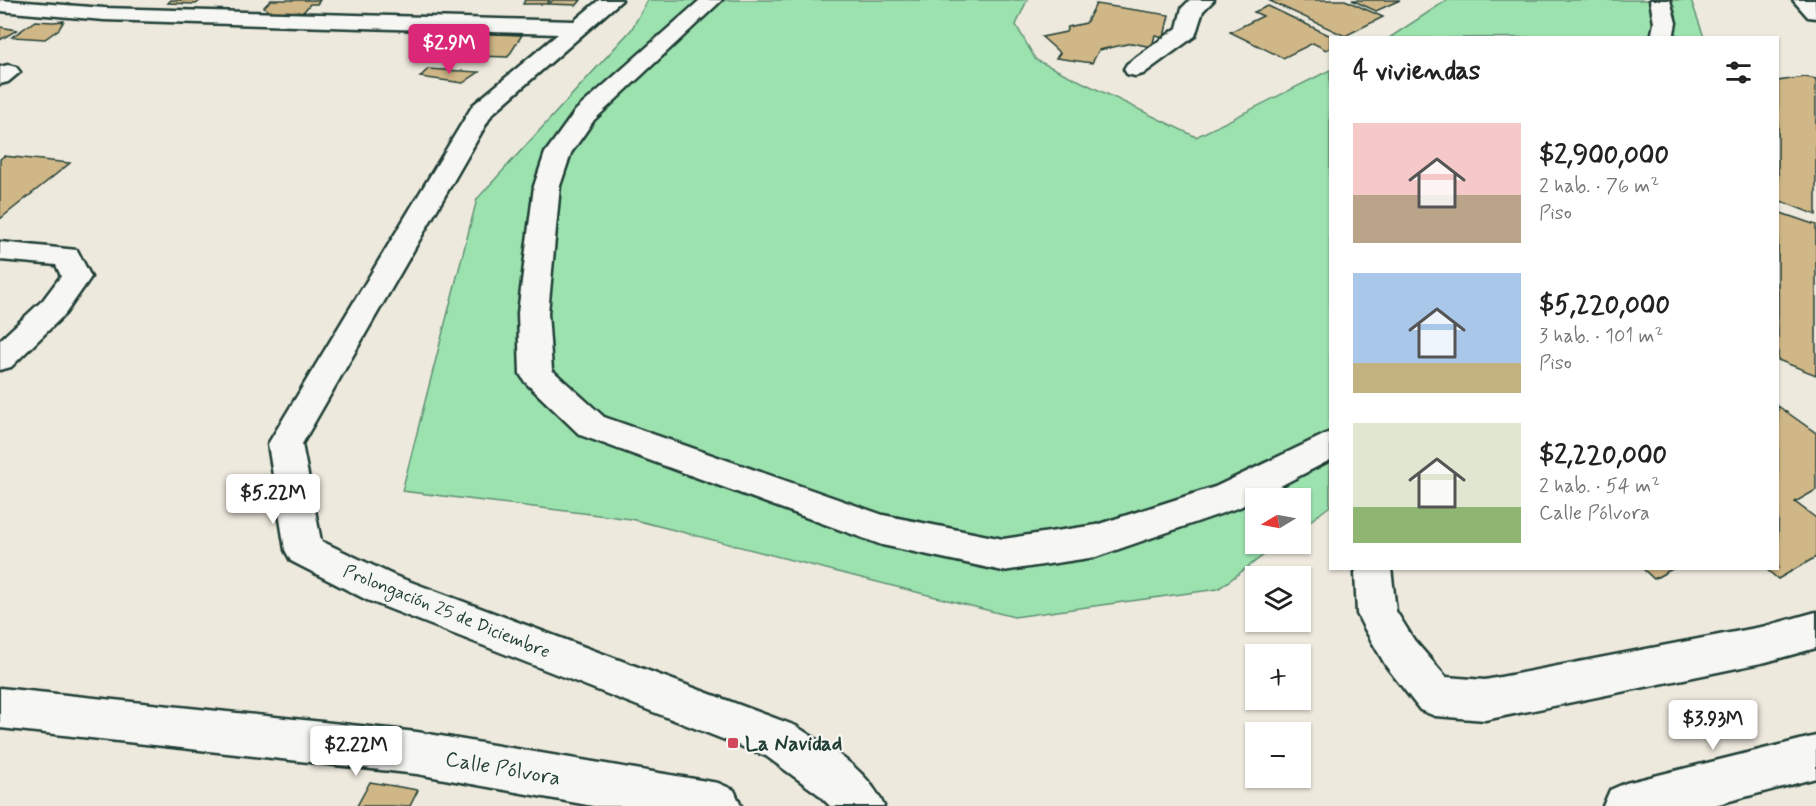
<!DOCTYPE html>
<html lang="es">
<head>
<meta charset="utf-8">
<style>
	:root { --surface:#fff; --page:#f2f2f2; --text:#222; --muted:#767676; --accent:#db2777 }
	body { margin:0; font-family:Mynerve,sans-serif; background:var(--page); color:var(--text); height:100vh; display:flex; flex-direction:column; font-size:22px; white-space:nowrap }
	* { box-sizing:border-box; margin:0 }
	p { font-size:20px; color:var(--muted) }
	.icon { flex:none; width:33px; height:33px; fill:none; stroke:currentColor; stroke-width:2; stroke-linecap:round; stroke-linejoin:round }
	.map { position:relative; flex:1; overflow:hidden }
	.details { position:absolute; left:1329px; top:36px; width:450px; height:534px; display:flex; flex-direction:column; background:var(--surface); border-radius:0px; box-shadow:0 2px 4px #0004 }
	.details>* { flex:none }
	.needle { width:39px; rotate:260deg }
	.controls { position:absolute; left:1245px; top:488px; display:grid; gap:12px }
	.controls a { display:grid; place-items:center; width:66px; height:66px; border-radius:0px; background:var(--surface); box-shadow:0 2px 4px #0004; font-size:30px }
	.price { position:absolute; translate:-50% -51px; padding:0 14px; border-radius:6px; background:#fff; color:#222; font-size:20px; line-height:39px; filter:drop-shadow(0 2px 3px #0008) }
	.price::after { content:''; position:absolute; left:50%; top:36px; width:18px; height:14px; margin-left:-9px; background:inherit; clip-path:polygon(0 0,100% 0,50% 100%) }
	.price.current { background:var(--accent); color:#fff }
	ul { padding:0; list-style:none }
	li { display:flex; align-items:center; gap:18px; height:150px; padding:0 24px }
	li span { display:grid; place-items:center; flex:none; width:168px; height:120px; border-radius:0px; color:#555 }
	li>.icon { margin-inline-start:auto }
	span .icon { width:72px; height:72px; fill:#fffc; stroke-width:1 }
	li b { font-size:26px }
	h2 { display:flex; justify-content:space-between; align-items:center; height:72px; padding:0 24px; font-size:26px }
	.map>svg:first-child { display:block }
</style>
</head>
<body>
<div class="map">
<svg width="1816" height="806" viewBox="0 0 1816 806">
	<rect width="100%" height="100%" fill="#eee9dd"/>
	<filter id="ink" filterUnits="userSpaceOnUse"><feTurbulence type="fractalNoise" baseFrequency=".0167" numOctaves="2"/><feDisplacementMap in="SourceGraphic" scale="12" xChannelSelector="R" yChannelSelector="G"/><feConvolveMatrix kernelMatrix="1 2 1 2 8 2 1 2 1" color-interpolation-filters="sRGB"/></filter>
	<g filter="url(#ink)">
		<!-- green -->
		<path fill="#9ce2af" stroke="#5e9072" stroke-width="1.5" d="M 648,0 L 1027,0 L 1016,25 L 1036,60 L 1196,137 L 1330,70 L 1330,506 L 1301,528 L 1300,498 L 1256,498 L 1256,543 L 1280,543 L 1218,589 L 1014,617 L 631,519 L 402,491 L 477,199 L 631,30 Z
			M 1447,0 L 1691,0 L 1704,37 L 1389,38 Z"/>
		<!-- building -->
		<path fill="#d0b787" stroke="#1f3d34" stroke-width="1.5" d="M 171,0 L 201,0 L 196,4 L 168,3 Z
			M 271,0 L 320,0 L 317,4 L 310,4 L 301,15 L 274,15 L 264,7 Z
			M 525,0 L 550,0 L 547,4 L 523,4 Z
			M 553,0 L 581,0 L 577,5 L 549,4 Z
			M 1274,0 L 1345,0 L 1383,17 L 1345,36 L 1270,1 Z
			M 1352,0 L 1400,0 L 1376,11 Z
			M 1096,4 L 1169,15 L 1164,37 L 1155,35 L 1152,47 L 1132,43 L 1099,50 L 1092,63 L 1056,58 L 1060,53 L 1042,37 L 1066,32 L 1068,27 L 1086,23 Z
			M 1268,6 L 1335,38 L 1330,38 L 1330,48 L 1326,50 L 1313,43 L 1283,58 L 1230,32 L 1263,16 L 1254,12 Z
			M 35,21 L 53,22 L 64,21 L 59,29 L 45,39 L 12,37 Z
			M 0,27 L 17,30 L 0,40 Z
			M 458,33 L 522,35 L 508,57 L 441,55 Z
			M 428,69 L 479,72 L 463,83 L 420,77 Z
			M 1805,77 L 1816,79 L 1816,215 L 1778,200 L 1778,81 Z
			M 4,156 L 70,163 L 0,219 L 0,159 Z
			M 1778,212 L 1816,225 L 1816,375 L 1778,360 Z
			M 1778,406 L 1816,433 L 1816,490 L 1795,502 L 1816,518 L 1816,557 L 1778,579 L 1765,568 L 1778,568 Z
			M 1642,568 L 1674,568 L 1654,579 Z
			M 370,782 L 418,790 L 410,806 L 357,806 Z"/>
		<g fill="none" stroke-linecap="round" stroke-linejoin="round">
			<!-- minor casing -->
			<g stroke="#1f3d34" stroke-width="5">
				<path id="minor" d="M 0,0 L 104,8 L 574,21 L 599,0 L 622,0 L 492,114 L 302,444 L 321,541 L 395,576 L 796,726 C 829,748 868,769 884,806 L 830,806 L 818,794 L 766,756 L 367,600 L 291,561 L 285,550 L 268,444 L 473,105 L 558,34 L 104,20 L 0,11 Z
					M 700,0 L 722,0 L 594,120 L 571,153 L 560,186 L 548,313 L 552,370 L 604,417 L 883,515 L 1003,539 L 1096,525 L 1215,487 L 1330,432 L 1330,460 L 1240,507 L 1096,557 L 1003,571 L 882,545 L 580,435 L 525,382 L 520,374 L 518,313 L 534,186 L 545,153 L 576,110 Z
					M 1190,0 L 1214,0 L 1203,11 L 1195,36 L 1143,74 L 1135,76 L 1127,74 L 1124,69 L 1127,64 L 1177,28 L 1182,8 Z
					M 1650,0 L 1670,0 L 1676,23 L 1673,38 L 1651,38 L 1654,23 Z
					M 1793,0 L 1815,0 L 1816,18 L 1808,17 Z
					M 8,65 L 16,67 L 20,72 L 8,82 L 0,84 L 0,67 Z
					M 0,242 L 77,250 L 91,277 L 65,314 L 11,367 L 0,370 L 0,340 L 43,300 L 61,276 L 56,265 L 0,260 Z
					M 1357,568 L 1391,568 L 1396,611 L 1414,640 L 1446,677 L 1485,680 L 1766,626 L 1816,612 L 1816,648 L 1766,662 L 1485,720 L 1435,716 L 1420,710 L 1386,666 L 1363,626 L 1357,614 L 1355,573 Z
					M 0,688 L 417,732 L 718,783 L 734,790 L 741,806 L 593,806 L 417,774 L 0,728 Z
					M 1816,736 L 1816,778 L 1711,806 L 1603,806 L 1610,790 L 1626,783 Z"/>
			</g>
			<!-- minor -->
			<use href="#minor" fill="#f6f6f2" fill-rule="evenodd"/>
		</g>
	</g>
	<!-- markers -->
	<rect fill="#d1495b" stroke="#f6f6f2" stroke-width="2" x="727" y="737" width="12" height="12" rx="3"/>
	<g text-anchor="middle" stroke-width="4.5" stroke-linejoin="round" paint-order="stroke">
		<!-- street labels -->
		<g font-size="18" fill="#1f3d34" stroke="#f6f6f2">
			<text transform="translate(447 611) rotate(22)" y="6">Prolongación 25 de Diciembre</text>
		</g>
		<!-- near-poi labels -->
		<g font-size="21" font-weight="bold" fill="#1f3d34" stroke="#f6f6f2" text-anchor="start">
			<text x="745" y="750">La Navidad</text>
		</g>
		<!-- near-street labels -->
		<g font-size="21" fill="#1f3d34" stroke="#f6f6f2">
			<text transform="translate(503 768) rotate(10)" y="7">Calle Pólvora</text>
		</g>
	</g>
</svg>
<div class="controls">
<a><svg class="needle" viewBox="-14 -14 28 28"><path d="M0-13l5 13h-10z" fill="#e53935"/><path d="M0 13l5-13h-10z" fill="#767676"/></svg></a>
<a><svg class="icon" aria-label="layers" viewBox="0 0 24 24"><path d="M12 4l9 5-9 5-9-5zM3 14l9 5 9-5"/></svg></a>
<a>+</a>
<a>−</a>
</div>
<b class="price current" style="left:449px;top:75px">$2.9M</b>
<b class="price" style="left:273px;top:525px">$5.22M</b>
<b class="price" style="left:1713px;top:751px">$3.93M</b>
<b class="price" style="left:356px;top:777px">$2.22M</b>
<section class="details">
<h2>4 viviendas<svg class="icon" aria-label="filters" viewBox="0 0 24 24"><path d="M4 7h16M4 17h16"/><circle cx="9" cy="7" r="2"/><circle cx="15" cy="17" r="2"/></svg></h2>
<ul>
<li><span style="background:linear-gradient(#f6c9c9 60%,#b9a48a 0)"><svg class="icon" aria-label="home" viewBox="0 0 24 24"><path d="M3 11l9-7 9 7M6 9v11h12V9"/></svg></span><div><b>$2,900,000</b><p>2 hab. · 76 m²</p><p>Piso</p></div></li>
<li><span style="background:linear-gradient(#a9c7e8 75%,#c2b280 0)"><svg class="icon" aria-label="home" viewBox="0 0 24 24"><path d="M3 11l9-7 9 7M6 9v11h12V9"/></svg></span><div><b>$5,220,000</b><p>3 hab. · 101 m²</p><p>Piso</p></div></li>
<li><span style="background:linear-gradient(#dfe7d0 70%,#8fb573 0)"><svg class="icon" aria-label="home" viewBox="0 0 24 24"><path d="M3 11l9-7 9 7M6 9v11h12V9"/></svg></span><div><b>$2,220,000</b><p>2 hab. · 54 m²</p><p>Calle Pólvora</p></div></li>
</ul>
</section>
</div>
</body>
</html>
